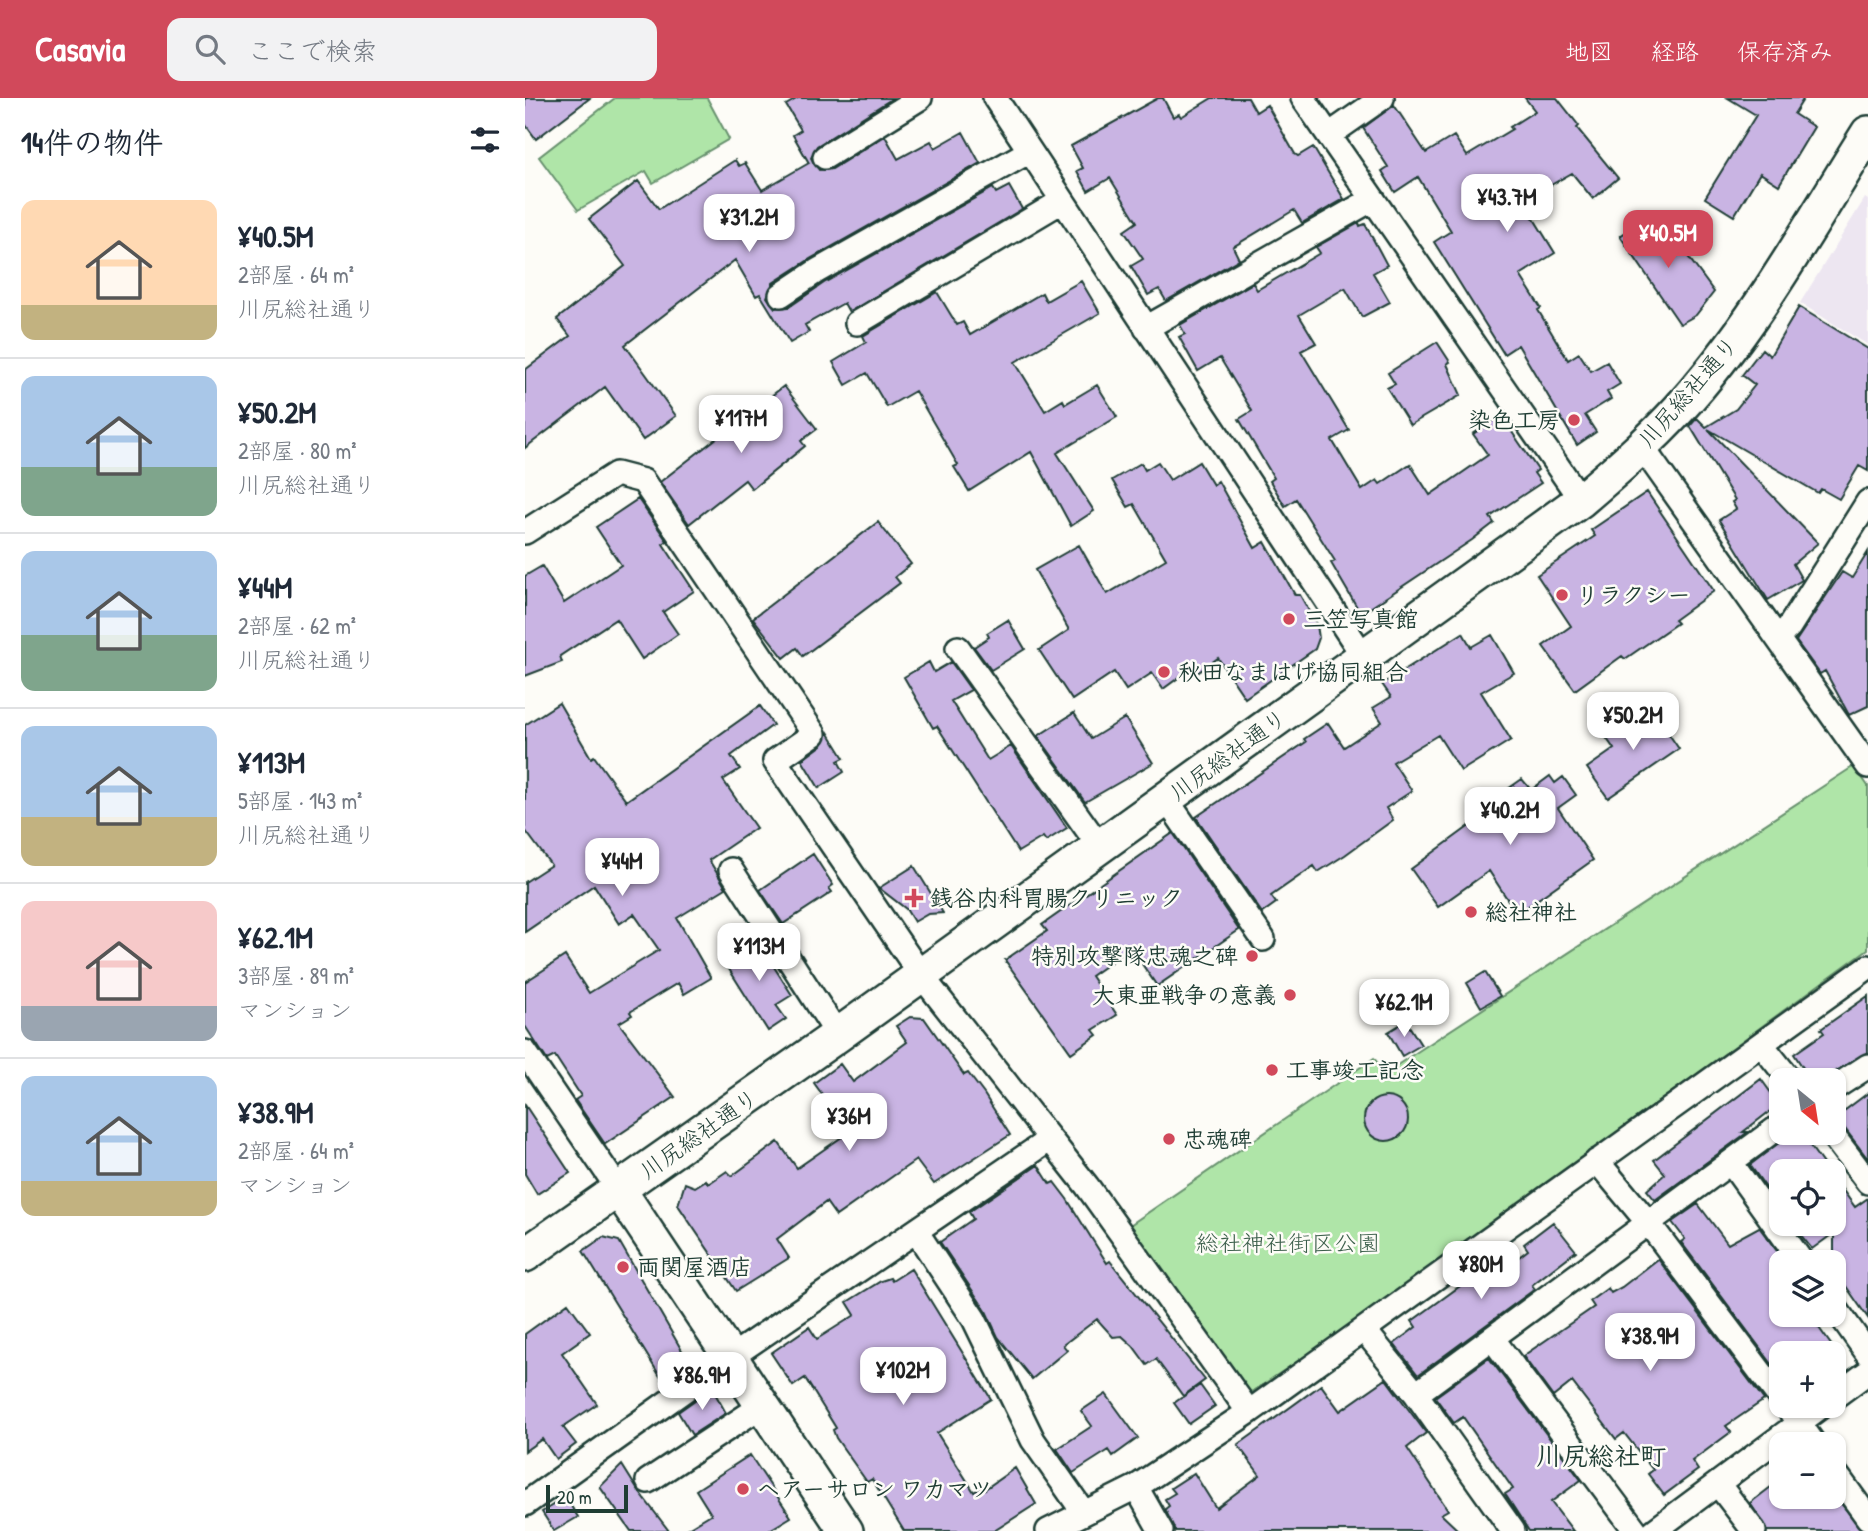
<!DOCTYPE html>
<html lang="ja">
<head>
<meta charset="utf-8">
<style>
	:root { --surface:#fff; --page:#f2f2f3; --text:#1f2937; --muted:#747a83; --line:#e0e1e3; --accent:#d1495b }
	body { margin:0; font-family:"Patrick Hand","Klee One",sans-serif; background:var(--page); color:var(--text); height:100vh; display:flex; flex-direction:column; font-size:26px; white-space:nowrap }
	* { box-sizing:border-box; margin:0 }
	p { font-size:23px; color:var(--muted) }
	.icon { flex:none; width:38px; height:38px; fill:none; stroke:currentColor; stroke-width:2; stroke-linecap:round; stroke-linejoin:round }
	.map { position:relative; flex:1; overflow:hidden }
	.details { display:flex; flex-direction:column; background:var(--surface); width:525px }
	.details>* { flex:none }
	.needle { width:46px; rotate:150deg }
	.fabs { position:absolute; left:1244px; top:970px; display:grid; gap:14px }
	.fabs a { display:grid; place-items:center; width:77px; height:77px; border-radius:14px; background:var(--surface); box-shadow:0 2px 5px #0004; font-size:35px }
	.scale { position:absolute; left:21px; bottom:18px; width:82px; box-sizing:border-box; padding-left:7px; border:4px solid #1f3d34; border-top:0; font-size:19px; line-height:24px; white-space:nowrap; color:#1f3d34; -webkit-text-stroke:5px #fdfcf7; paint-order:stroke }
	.price { position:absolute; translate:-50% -60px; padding:0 16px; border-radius:14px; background:#fff; color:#222; font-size:23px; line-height:46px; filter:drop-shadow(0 2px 4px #0008) }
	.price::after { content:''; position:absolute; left:50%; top:42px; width:21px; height:16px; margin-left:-10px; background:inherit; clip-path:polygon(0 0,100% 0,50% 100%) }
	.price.selected { background:var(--accent); color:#fff }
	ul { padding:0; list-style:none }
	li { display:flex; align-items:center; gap:21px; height:175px; padding:0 21px }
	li+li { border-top:2px solid var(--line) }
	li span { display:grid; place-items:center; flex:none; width:196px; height:140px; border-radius:14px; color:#555 }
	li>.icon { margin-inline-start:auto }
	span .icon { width:84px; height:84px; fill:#fffc; stroke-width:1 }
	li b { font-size:30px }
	h2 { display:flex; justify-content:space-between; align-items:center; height:84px; padding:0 21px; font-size:30px }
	header { display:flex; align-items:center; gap:42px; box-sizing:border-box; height:98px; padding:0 35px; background:var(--accent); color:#fff }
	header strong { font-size:33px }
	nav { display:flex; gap:38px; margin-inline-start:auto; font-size:24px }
	.search { width:490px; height:63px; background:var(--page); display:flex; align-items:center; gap:18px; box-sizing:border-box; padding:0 24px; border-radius:14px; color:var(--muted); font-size:26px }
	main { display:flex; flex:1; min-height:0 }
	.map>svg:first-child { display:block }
</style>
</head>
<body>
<header>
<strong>Casavia</strong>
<div class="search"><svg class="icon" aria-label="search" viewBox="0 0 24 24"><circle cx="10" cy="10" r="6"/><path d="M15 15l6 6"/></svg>ここで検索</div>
<nav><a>地図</a><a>経路</a><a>保存済み</a></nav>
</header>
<main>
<section class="details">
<h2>14件の物件<svg class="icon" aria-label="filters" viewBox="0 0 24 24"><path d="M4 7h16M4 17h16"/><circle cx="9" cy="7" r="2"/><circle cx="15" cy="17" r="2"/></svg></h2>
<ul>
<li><span style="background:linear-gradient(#ffd9b3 75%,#c2b280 0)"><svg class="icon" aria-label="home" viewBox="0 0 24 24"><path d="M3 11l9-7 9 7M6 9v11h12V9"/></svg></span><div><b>¥40.5M</b><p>2部屋 · 64 m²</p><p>川尻総社通り</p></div></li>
<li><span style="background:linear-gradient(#a9c7e8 65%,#7fa58c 0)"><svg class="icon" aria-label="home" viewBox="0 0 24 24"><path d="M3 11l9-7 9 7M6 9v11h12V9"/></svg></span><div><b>¥50.2M</b><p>2部屋 · 80 m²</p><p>川尻総社通り</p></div></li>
<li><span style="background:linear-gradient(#a9c7e8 60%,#7fa58c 0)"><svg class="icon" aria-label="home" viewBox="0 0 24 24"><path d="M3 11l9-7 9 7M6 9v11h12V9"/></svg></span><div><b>¥44M</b><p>2部屋 · 62 m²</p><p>川尻総社通り</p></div></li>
<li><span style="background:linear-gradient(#a9c7e8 65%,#c2b280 0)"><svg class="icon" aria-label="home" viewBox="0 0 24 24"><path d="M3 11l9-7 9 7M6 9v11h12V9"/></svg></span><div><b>¥113M</b><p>5部屋 · 143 m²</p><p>川尻総社通り</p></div></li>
<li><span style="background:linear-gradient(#f6c9c9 75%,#9aa5b1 0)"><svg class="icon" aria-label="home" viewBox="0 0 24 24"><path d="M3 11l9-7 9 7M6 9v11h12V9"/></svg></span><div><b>¥62.1M</b><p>3部屋 · 89 m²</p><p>マンション</p></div></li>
<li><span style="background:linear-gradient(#a9c7e8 75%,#c2b280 0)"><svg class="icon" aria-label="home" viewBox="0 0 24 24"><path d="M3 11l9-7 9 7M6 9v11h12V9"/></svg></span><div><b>¥38.9M</b><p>2部屋 · 64 m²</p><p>マンション</p></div></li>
</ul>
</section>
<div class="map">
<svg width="1343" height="1433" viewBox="0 0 1343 1433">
	<rect width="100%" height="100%" fill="#fdfcf7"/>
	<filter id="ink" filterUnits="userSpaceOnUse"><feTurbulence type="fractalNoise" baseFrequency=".0143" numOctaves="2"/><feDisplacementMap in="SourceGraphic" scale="14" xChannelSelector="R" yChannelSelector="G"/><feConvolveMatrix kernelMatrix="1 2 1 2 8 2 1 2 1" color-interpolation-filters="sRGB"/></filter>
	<g filter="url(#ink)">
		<!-- built -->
		<path fill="#ede6f1" d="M 1340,100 L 1343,102 L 1343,247 L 1275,205 Z"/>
		<!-- green -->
		<path fill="#afe5a8" stroke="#67916e" stroke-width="2" d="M 90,0 L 182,0 L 204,41 L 128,85 L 121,73 L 53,112 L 14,59 Z
			M 1329,668 L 1343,688 L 1343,851 L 836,1221 L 724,1296 L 602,1129 L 849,960 L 860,975 Z"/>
		<!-- building -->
		<path fill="#c9b4e3" stroke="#1f3d34" stroke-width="2" d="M 0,0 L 65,0 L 11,41 L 0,26 Z
			M 273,0 L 368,0 L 292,48 L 286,60 L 294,72 L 307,71 L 360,38 L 373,61 L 406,43 L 410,50 L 438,34 L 455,65 L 285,161 L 248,185 L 242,199 L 250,210 L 264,209 L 299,185 L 468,90 L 471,95 L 484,88 L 497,111 L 324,214 L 319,205 L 280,227 L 284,234 L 265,245 L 235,196 L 231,198 L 210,162 L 100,247 L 151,318 L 118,342 L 80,289 L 0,350 L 0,272 L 45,238 L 32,221 L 100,168 L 64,121 L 113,83 L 134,111 L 210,62 L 214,68 L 220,65 L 237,92 L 284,65 L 268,37 L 276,32 L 261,7 Z
			M 633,0 L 638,0 L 648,19 L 654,16 L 656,19 L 687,0 L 723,0 L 731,14 L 742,7 L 770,56 L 773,58 L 788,49 L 819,101 L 777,125 L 769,112 L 708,149 L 714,161 L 641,203 L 634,191 L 623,197 L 606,168 L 618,161 L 599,133 L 612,124 L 585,80 L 563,93 L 552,73 L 558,70 L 546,48 Z
			M 1000,0 L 1032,0 L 1054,28 L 1052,30 L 1093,80 L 1068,101 L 1047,75 L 998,103 L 1030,155 L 995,177 L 1016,210 L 1013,212 L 1043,262 L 1054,255 L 1066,273 L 1082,264 L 1095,286 L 1082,294 L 1086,301 L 1060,317 L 1071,334 L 1052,347 L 993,247 L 979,256 L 909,144 L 926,133 L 893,79 L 870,94 L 857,73 L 863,69 L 838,30 L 869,7 L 901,55 L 929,38 L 942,58 L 987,31 L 985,29 L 1010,13 Z
			M 1203,0 L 1279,0 L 1269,16 L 1289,29 L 1254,87 L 1235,75 L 1209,118 L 1180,100 L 1231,17 Z
			M 1126,117 L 1151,153 L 1156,149 L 1189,194 L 1171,217 L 1155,226 L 1095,138 Z
			M 834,125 L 835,128 L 840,126 L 862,167 L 848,175 L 865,204 L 837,219 L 820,190 L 774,217 L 791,245 L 776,253 L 824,332 L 807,342 L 837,392 L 852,382 L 855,386 L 885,366 L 905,397 L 963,357 L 948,336 L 976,318 L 1013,372 L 1009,375 L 1016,385 L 965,419 L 969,425 L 947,442 L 836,516 L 806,465 L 810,463 L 771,401 L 760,408 L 745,383 L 749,380 L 714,321 L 727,313 L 695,260 L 673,273 L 654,239 L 660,236 L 655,227 L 728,185 L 732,192 L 795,155 L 791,149 Z
			M 556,183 L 575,215 L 490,264 L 520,313 L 538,302 L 540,306 L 572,287 L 592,319 L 532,355 L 569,413 L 546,428 L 506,354 L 444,393 L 429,369 L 433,367 L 390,293 L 362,309 L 342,275 L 321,287 L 308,264 L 341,244 L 338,238 L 412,194 L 432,227 L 438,224 L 445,237 L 517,195 L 521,203 Z
			M 1274,209 L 1343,251 L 1343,373 L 1334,368 L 1314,401 L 1296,391 L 1293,395 L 1183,331 L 1293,445 L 1268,466 L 1277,482 L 1243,502 L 1194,422 L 1211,411 L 1207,404 L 1210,402 L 1165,328 L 1172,320 L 1181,329 L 1211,311 L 1230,287 L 1217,277 L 1237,251 L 1245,258 Z
			M 912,244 L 925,264 L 922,266 L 936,297 L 885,327 L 862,290 L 870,286 L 863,275 Z
			M 259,288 L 292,331 L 276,343 L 280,348 L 227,391 L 220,382 L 164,426 L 135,384 Z
			M 633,364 L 645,382 L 674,364 L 688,387 L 693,383 L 730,450 L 740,444 L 770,497 L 775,497 L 792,527 L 794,540 L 790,551 L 720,600 L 693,560 L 671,576 L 667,570 L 638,591 L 627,575 L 601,592 L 589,574 L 547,602 L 514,552 L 544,532 L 510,472 L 554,447 L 582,496 L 641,461 L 609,406 L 603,409 L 587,382 L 616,365 L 620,372 Z
			M 1122,394 L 1189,493 L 1149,522 L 1152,525 L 1100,561 L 1097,558 L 1050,592 L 1018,548 L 1046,528 L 1012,477 L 1070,438 L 1066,432 Z
			M 113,401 L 142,443 L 138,446 L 169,493 L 138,514 L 153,536 L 117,561 L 91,521 L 35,558 L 37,564 L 0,578 L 0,478 L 17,468 L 39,505 L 96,467 L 71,429 Z
			M 353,424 L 386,466 L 370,479 L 375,485 L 278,558 L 272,550 L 259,560 L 228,520 Z
			M 1343,454 L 1343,608 L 1324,617 L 1300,573 L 1295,576 L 1271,543 L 1317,474 L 1327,480 Z
			M 483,522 L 500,551 L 466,572 L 449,549 L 464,539 L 462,535 Z
			M 938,535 L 946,549 L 967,537 L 989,575 L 956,594 L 986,642 L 936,673 L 913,637 L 868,664 L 887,693 L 861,710 L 868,722 L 820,757 L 793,774 L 789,768 L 746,798 L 751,805 L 737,815 L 671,719 L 781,644 L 779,641 L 803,625 L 819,649 L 857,624 L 848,610 L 866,599 L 857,586 Z
			M 404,564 L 409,574 L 426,564 L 446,592 L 426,603 L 463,662 L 486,648 L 542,730 L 521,743 L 518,739 L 493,754 L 412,628 L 408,630 L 379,579 Z
			M 34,605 L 66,660 L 69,658 L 101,703 L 235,608 L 248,627 L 206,658 L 215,671 L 198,682 L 231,730 L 184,762 L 201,790 L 152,820 L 186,880 L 159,896 L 153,885 L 105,914 L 107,917 L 94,925 L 150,999 L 80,1046 L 50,1002 L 56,998 L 30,958 L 22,962 L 0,928 L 0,884 L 40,858 L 64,895 L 134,852 L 109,816 L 94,826 L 69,787 L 0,834 L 0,784 L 26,767 L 0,732 L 0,627 Z
			M 1124,607 L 1154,651 L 1083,700 L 1062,670 L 1089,651 L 1080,638 Z
			M 549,615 L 566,641 L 600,620 L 628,665 L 560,704 L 513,638 Z
			M 303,634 L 319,660 L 313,663 L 319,674 L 294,690 L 277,662 L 297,647 Z
			M 1025,678 L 1030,685 L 1038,679 L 1051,697 L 1033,710 L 1068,762 L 992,816 L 964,773 L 913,809 L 886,771 L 950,724 L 946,717 L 997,681 L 1006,692 Z
			M 648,735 L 714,832 L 632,888 L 606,850 L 566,878 L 592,917 L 568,932 L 572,937 L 546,955 L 480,862 L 522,833 L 517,827 Z
			M 288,756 L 308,787 L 304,790 L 307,794 L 258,826 L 235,792 Z
			M 389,768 L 418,815 L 403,816 L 389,824 L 381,811 L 354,790 Z
			M 233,844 L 267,897 L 251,907 L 261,921 L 243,933 L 197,860 L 216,848 L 219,853 Z
			M 960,874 L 975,898 L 956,909 L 942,885 Z
			M 1343,898 L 1343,954 L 1298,982 L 1286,982 L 1269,956 L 1299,935 L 1296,931 Z
			M 385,919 L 399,920 L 439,977 L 443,975 L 459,996 L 485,1037 L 409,1086 L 391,1062 L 311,1118 L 301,1104 L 252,1141 L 264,1160 L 211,1193 L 153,1107 L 160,1085 L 170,1089 L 181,1082 L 183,1086 L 202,1073 L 207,1078 L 253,1044 L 272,1070 L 324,1034 L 289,985 L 315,966 L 328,984 L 382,944 L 371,928 Z
			M 881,923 L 896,947 L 877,958 L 863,934 Z
			M 1236,981 L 1254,1006 L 1218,1034 L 1223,1034 L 1130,1102 L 1122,1092 L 1140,1076 L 1129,1062 Z
			M 1343,995 L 1343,1061 L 1311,1019 Z
			M839 1021a22 22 0 1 1 44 0a22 22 0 1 1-44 0Z
			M 0,1007 L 45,1075 L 12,1096 L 0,1076 Z
			M 1268,1034 L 1275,1034 L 1303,1073 L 1256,1073 L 1256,1111 L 1225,1067 Z
			M 513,1067 L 525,1086 L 529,1084 L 542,1101 L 582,1165 L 585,1163 L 680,1282 L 658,1298 L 631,1261 L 622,1267 L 608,1248 L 597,1238 L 588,1239 L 572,1221 L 538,1247 L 542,1252 L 507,1281 L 473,1239 L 461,1213 L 415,1144 L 448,1121 L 444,1114 Z
			M 1309,1080 L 1330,1109 L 1343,1100 L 1343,1220 L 1309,1171 L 1309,1135 L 1287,1151 L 1266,1125 L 1309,1125 Z
			M 1173,1106 L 1203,1146 L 1234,1129 L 1260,1164 L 1256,1164 L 1256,1171 L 1253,1174 L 1256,1178 L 1256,1216 L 1284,1216 L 1312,1255 L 1256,1255 L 1256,1278 L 1156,1144 L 1160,1141 L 1147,1124 Z
			M 1028,1124 L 1051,1153 L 1007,1187 L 1010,1191 L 893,1277 L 869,1246 L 891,1229 L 887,1223 L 949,1178 L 956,1188 L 1003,1152 L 999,1146 Z
			M 78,1139 L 94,1143 L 167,1270 L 141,1288 L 58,1153 Z
			M 1133,1161 L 1239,1302 L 1201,1328 L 1206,1334 L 1167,1363 L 1173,1372 L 1139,1397 L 1123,1376 L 1128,1372 L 1099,1335 L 1091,1341 L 1047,1284 L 1028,1299 L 998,1258 L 1069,1209 L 1065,1203 L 1083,1190 L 1086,1195 L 1097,1189 Z
			M 386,1171 L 466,1301 L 412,1335 L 449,1394 L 458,1388 L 460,1391 L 490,1370 L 511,1406 L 469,1433 L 379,1433 L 347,1381 L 342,1384 L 311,1340 L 308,1332 L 311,1330 L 280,1280 L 268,1288 L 246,1255 L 284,1229 L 292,1241 L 330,1217 L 322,1204 L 356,1183 L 365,1180 L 367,1183 Z
			M 43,1205 L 65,1235 L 37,1255 L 72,1306 L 38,1329 L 51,1346 L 31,1361 L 17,1341 L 0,1353 L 0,1236 Z
			M 964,1260 L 1056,1382 L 1026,1404 L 1048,1433 L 1004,1433 L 980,1396 L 988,1391 L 938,1319 L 929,1325 L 910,1299 Z
			M 861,1281 L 901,1335 L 882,1350 L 923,1412 L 916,1416 L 934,1433 L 650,1433 L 640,1411 L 644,1408 L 640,1401 L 650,1395 L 646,1390 L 669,1375 L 691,1410 L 735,1377 L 713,1347 L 796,1287 L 815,1313 Z
			M 675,1287 L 690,1308 L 664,1326 L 649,1305 Z
			M 187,1290 L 201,1315 L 167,1337 L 153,1314 Z
			M 581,1296 L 613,1340 L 588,1358 L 584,1352 L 548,1375 L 532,1351 L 567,1328 L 556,1313 Z
			M 225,1357 L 266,1419 L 243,1433 L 158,1433 L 186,1416 L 171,1392 Z
			M 97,1367 L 112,1391 L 144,1433 L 106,1433 L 75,1389 Z
			M 1251,1385 L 1256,1398 L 1310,1398 L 1338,1433 L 1243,1433 L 1225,1405 Z
			M 40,1399 L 53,1419 L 29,1433 L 17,1414 Z"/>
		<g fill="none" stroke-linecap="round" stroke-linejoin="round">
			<!-- street casing -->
			<g stroke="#1f3d34" stroke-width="28">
				<path id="street" d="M 470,0 L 839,559
					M 778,0 L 1056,402
					M 804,37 L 857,0
					M 300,59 L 395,0
					M 256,197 L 292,173 L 505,53
					M 332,225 L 537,103
					M 621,230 L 848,101
					M 1117,349 L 1343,668
					M 0,434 L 91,376 L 118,383 L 289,636 L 250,663 L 396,877 L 562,1088 L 724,1314
					M 1253,539 L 1264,529 L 1343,404
					M 433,550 L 575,749
					M 641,701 L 738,841
					M 206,772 L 313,937
					M 1237,947 L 1265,982
					M 0,954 L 94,1092
					M 1309,990 L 1343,968
					M 1305,1034 L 1343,1084
					M 1072,1063 L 1125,1127 L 1256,1301
					M 1206,1065 L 1277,1164
					M 391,1133 L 449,1221 L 508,1342 L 559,1415
					M 1309,1208 L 1343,1256
					M 840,1233 L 891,1296 L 988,1433
					M 967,1240 L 1111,1433
					M 891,1296 L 1256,1027
					M 1309,1299 L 1343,1274
					M 1266,1314 L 1289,1346
					M 1309,1373 L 1343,1420
					M 123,1383 L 238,1307
					M 1193,1386 L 1229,1433
					M 611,1389 L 636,1433
					M 0,1406 L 206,1259 L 524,1042
					M 523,1433 L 611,1389 L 724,1314 L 1343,869
					M 1129,1433 L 1298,1307"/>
			</g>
			<!-- secondary casing -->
			<g stroke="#1f3d34" stroke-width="38">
				<path id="secondary" d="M 94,1092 L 321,1433
					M 0,1157 L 313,937 L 1056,402 C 1090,373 1124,344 1154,311 C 1229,229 1284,129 1343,35"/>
			</g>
			<!-- street -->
			<use href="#street" stroke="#fdfcf7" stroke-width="23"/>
			<!-- secondary -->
			<use href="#secondary" stroke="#fdfcf7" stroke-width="33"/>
		</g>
	</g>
	<!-- markers -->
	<g fill="#d1495b" stroke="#fdfcf7" stroke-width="2.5">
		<circle cx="1049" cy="322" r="7"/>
		<circle cx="1037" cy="497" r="7"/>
		<circle cx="764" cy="521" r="7"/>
		<circle cx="639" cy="574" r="7"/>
		<path d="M385.5 789.5h7v7h7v7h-7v7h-7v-7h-7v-7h7z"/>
		<circle cx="946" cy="814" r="7"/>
		<circle cx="727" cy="858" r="7"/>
		<circle cx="765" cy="897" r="7"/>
		<circle cx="747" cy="972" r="7"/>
		<circle cx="644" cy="1041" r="7"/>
		<circle cx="98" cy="1169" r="7"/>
		<circle cx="218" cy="1391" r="7"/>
	</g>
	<g text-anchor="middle" stroke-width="5" stroke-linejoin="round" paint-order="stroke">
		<!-- street labels -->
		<g font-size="23" fill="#1f3d34" stroke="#fdfcf7">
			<text transform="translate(1163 294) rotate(-49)" y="8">川尻総社通り</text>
			<text transform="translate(703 657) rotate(-36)" y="8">川尻総社通り</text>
			<text transform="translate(174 1036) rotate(-35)" y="8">川尻総社通り</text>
		</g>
		<!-- poi labels -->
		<g font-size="23" font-weight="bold" fill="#1f3d34" stroke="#fdfcf7" text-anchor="start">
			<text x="1035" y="330" text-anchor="end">染色工房</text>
			<text x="1051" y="505">リラクシー</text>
			<text x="778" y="529">三笠写真館</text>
			<text x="653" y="582">秋田なまはげ協同組合</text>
			<text x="405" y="808">銭谷内科胃腸クリニック</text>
			<text x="960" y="822">総社神社</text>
			<text x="713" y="866" text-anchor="end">特別攻撃隊忠魂之碑</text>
			<text x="751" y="905" text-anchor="end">大東亜戦争の意義</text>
			<text x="761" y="980">工事竣工記念</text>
			<text x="658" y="1049">忠魂碑</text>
			<text x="112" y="1177">両関屋酒店</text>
			<text x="232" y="1399">ヘアーサロン ワカマツ</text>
		</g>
		<!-- park labels -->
		<g font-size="23" fill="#3c5f4b" stroke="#fdfcf7">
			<text x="763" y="1153">総社神社街区公園</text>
		</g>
		<!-- quarter labels -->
		<g font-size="26" font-weight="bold" fill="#1f3d34" stroke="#fdfcf7">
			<text x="1076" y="1367">川尻総社町</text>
		</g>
	</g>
</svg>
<div class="fabs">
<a><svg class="needle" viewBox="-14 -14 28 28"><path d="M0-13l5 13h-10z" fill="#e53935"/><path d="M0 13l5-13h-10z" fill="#747a83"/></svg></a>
<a><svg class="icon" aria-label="locate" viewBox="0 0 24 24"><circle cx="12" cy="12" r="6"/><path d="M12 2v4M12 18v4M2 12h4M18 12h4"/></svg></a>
<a><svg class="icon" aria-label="layers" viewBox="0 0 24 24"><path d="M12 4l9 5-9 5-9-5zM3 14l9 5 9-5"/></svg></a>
<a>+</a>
<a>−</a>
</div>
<div class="scale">20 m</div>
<b class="price" style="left:982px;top:136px">¥43.7M</b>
<b class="price" style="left:224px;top:156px">¥31.2M</b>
<b class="price selected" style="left:1143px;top:172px">¥40.5M</b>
<b class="price" style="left:216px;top:357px">¥117M</b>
<b class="price" style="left:1108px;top:654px">¥50.2M</b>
<b class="price" style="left:985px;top:749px">¥40.2M</b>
<b class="price" style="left:97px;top:800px">¥44M</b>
<b class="price" style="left:234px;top:885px">¥113M</b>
<b class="price" style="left:879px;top:941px">¥62.1M</b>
<b class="price" style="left:324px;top:1055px">¥36M</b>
<b class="price" style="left:956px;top:1203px">¥80M</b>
<b class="price" style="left:1125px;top:1275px">¥38.9M</b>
<b class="price" style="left:378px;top:1309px">¥102M</b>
<b class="price" style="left:177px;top:1314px">¥86.9M</b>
</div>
</main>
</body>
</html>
